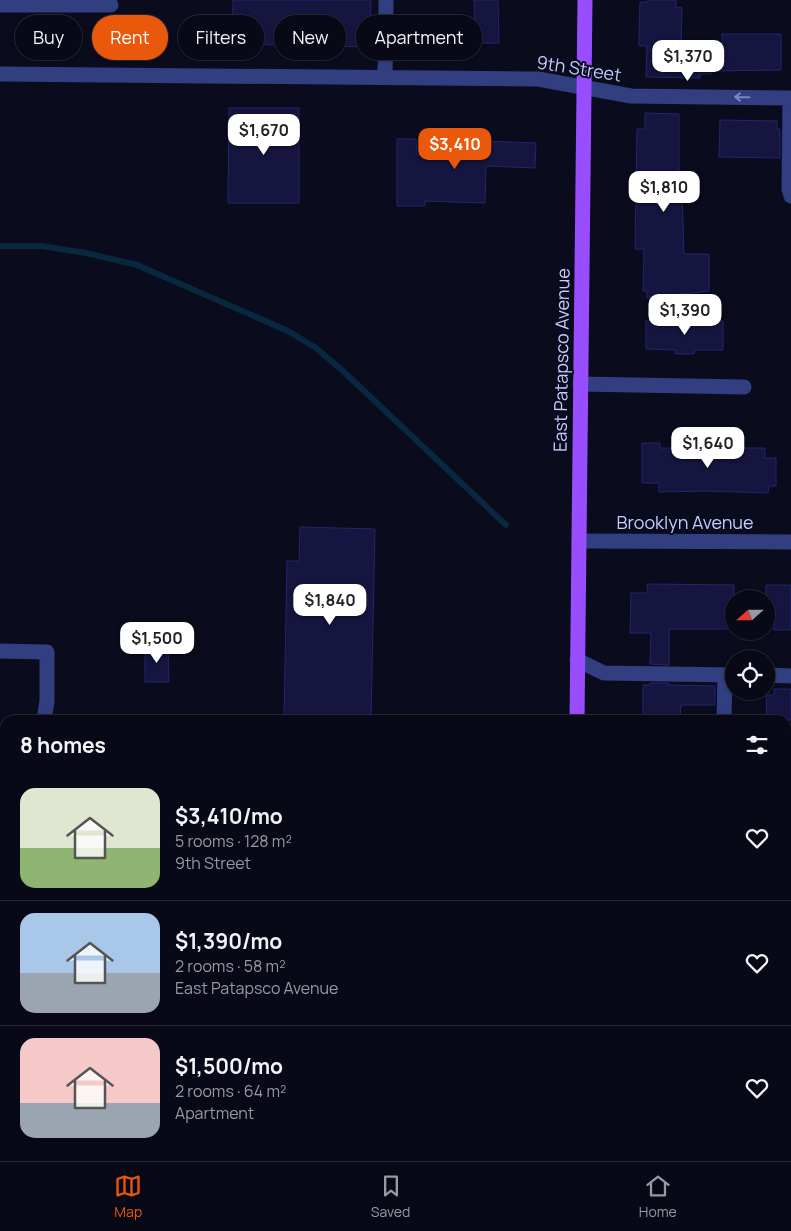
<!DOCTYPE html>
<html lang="en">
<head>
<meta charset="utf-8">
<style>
	:root { --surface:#080816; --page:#11111f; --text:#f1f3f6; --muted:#989aa1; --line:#292935; --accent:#ea580c }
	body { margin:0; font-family:Manrope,sans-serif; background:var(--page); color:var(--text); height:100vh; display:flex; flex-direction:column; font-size:19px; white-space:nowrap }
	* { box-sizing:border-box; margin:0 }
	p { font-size:16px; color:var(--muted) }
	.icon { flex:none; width:28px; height:28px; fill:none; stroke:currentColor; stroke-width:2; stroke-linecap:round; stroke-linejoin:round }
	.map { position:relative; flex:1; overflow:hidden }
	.panel { position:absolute; left:0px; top:715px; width:791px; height:446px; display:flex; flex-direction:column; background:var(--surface); border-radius:15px 15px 0 0; box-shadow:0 1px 4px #0004,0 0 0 1px var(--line) }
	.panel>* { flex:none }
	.guide { position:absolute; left:15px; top:15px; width:500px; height:45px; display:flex; gap:10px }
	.needle { width:32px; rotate:249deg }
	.fabs { position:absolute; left:725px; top:590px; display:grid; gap:10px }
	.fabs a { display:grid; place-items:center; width:50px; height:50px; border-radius:50%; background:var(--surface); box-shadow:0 1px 4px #0004,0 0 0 1px var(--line); font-size:25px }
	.price { position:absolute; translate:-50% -42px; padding:0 11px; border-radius:10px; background:#fff; color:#222; font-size:16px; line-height:32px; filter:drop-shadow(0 1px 2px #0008) }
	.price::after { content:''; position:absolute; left:50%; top:30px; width:15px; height:11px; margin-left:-8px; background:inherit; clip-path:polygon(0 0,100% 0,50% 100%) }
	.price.on { background:var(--accent); color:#fff }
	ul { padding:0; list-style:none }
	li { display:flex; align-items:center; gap:15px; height:125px; padding:0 20px }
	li+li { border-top:1px solid var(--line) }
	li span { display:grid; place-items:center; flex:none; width:140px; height:100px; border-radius:15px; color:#555 }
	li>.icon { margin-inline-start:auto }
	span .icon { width:60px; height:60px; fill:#fffc; stroke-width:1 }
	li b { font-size:21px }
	h2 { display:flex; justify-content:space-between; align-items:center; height:60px; padding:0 20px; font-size:21px }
	.tag { padding:0 18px; border-radius:22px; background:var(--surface); box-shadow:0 1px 4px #0004,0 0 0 1px var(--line); font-size:18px; line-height:45px }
	.tag.on { background:var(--accent); color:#fff }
	.dock { display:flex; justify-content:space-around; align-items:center; height:70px; border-top:1px solid var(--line); background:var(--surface); font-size:14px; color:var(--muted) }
	.dock a { display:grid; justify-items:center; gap:2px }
	.dock .on { color:var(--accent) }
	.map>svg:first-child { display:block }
</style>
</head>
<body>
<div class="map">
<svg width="791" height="1161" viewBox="0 0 791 1161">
	<rect width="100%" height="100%" fill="#0a0b1d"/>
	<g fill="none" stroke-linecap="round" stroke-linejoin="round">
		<!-- stream -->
		<path stroke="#07283f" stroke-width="6" d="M 0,246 L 42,246 L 86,253 L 137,265 L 288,331 L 316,348 L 343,371 L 506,525"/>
	</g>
	<!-- building -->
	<path fill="#151540" stroke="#25256e" d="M 233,0 L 371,0 L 370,47 L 232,44 Z
		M 474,0 L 498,0 L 499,43 L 475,43 Z
		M 648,0 L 676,0 L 676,7 L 682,8 L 681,46 L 722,46 L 722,34 L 781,34 L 781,70 L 711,71 L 711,74 L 700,74 L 700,78 L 646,77 L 647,46 L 639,46 L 639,33 L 640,2 L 648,2 Z
		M 229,108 L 299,108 L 299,203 L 228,203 Z
		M 645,113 L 679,114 L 679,192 L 682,192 L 684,254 L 709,254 L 709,291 L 647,298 L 647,291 L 643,291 L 644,249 L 635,249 L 637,129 L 645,129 Z
		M 720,120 L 777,121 L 777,129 L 780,129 L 780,158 L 719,157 Z
		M 397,139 L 416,139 L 417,155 L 454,155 L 455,140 L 536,143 L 535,168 L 486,166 L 485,203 L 425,201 L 425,206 L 397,206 Z
		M 646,321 L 723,321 L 723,350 L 695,350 L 694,354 L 675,354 L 675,350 L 646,349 Z
		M 642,443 L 660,443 L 660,448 L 765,448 L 765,458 L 776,458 L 776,486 L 769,486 L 768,493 L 706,491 L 659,492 L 659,483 L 642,483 Z
		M 300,527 L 375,529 L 371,720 L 284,720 L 287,561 L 299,561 Z
		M 647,584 L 734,585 L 734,629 L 669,629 L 669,665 L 650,664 L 651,633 L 630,633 L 631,593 L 648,593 Z
		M 766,585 L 791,585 L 791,630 L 774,630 L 774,621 L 766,621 Z
		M 145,645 L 168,645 L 169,682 L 145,682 Z
		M 650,683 L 669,683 L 668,685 L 715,686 L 715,705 L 681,705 L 680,720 L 643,720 L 643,685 L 650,685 Z
		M 774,689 L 791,689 L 791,720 L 767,720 L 766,695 L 774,695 Z"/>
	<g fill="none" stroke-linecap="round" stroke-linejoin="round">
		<!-- minor -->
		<path stroke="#313e80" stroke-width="15" d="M 0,5 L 111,5
			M 0,74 L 538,79 L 631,96 L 791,98
			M 385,78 L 386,0
			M 790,98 L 789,189 L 791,196
			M 580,384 L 744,387
			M 579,541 L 791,542
			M 0,651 L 47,652 L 47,701 L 44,720
			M 577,660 L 604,673 L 734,675
			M 766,675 L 791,676
			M 724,720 L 725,675
			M 0,739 L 5,738
			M 786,957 L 791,957
			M 0,1033 L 1,952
			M 786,1061 L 791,1061
			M 184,1161 L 184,1156
			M 315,1161 L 315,1156
			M 374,1161 L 374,1156
			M 737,1161 L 737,1156
			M 774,1161 L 774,1156"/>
		<!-- major -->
		<path stroke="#984dff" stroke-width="15" d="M 577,720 L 585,0
			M 572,1161 L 572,1156"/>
	</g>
	<!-- one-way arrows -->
	<defs><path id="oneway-shaft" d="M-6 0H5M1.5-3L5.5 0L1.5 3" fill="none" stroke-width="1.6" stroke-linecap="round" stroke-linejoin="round" transform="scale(1.25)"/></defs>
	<use stroke="#7c85c0" href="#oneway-shaft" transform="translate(742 97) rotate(-179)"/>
	<g text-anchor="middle" stroke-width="4" stroke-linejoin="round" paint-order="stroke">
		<!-- street labels -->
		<g font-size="18" fill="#c6ccff" stroke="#0a0b1d">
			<text transform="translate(579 69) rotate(9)" y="6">9th Street</text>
			<text transform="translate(562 360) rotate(-89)" y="6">East Patapsco Avenue</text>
			<text x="685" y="529">Brooklyn Avenue</text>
		</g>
	</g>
</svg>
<div class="fabs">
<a><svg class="needle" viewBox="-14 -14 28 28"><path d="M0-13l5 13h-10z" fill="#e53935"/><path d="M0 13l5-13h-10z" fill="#989aa1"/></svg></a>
<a><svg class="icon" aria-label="locate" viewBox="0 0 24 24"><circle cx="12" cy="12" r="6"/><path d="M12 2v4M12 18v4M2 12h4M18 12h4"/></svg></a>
</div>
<b class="price" style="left:688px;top:82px">$1,370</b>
<b class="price" style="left:264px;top:156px">$1,670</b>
<b class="price on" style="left:455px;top:170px">$3,410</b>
<b class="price" style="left:664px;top:213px">$1,810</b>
<b class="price" style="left:685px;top:336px">$1,390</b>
<b class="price" style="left:708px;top:469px">$1,640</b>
<b class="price" style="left:330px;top:626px">$1,840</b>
<b class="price" style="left:157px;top:664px">$1,500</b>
<div class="guide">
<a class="tag">Buy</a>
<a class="tag on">Rent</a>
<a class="tag">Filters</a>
<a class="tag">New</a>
<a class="tag">Apartment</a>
</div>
<section class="panel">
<h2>8 homes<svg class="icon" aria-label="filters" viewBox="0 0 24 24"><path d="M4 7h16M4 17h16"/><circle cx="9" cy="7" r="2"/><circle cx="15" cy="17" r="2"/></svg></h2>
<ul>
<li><span style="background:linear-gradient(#dfe7d0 60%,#8fb573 0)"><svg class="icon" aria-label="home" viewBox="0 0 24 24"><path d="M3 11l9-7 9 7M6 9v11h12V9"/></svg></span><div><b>$3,410/mo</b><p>5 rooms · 128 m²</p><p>9th Street</p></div><svg class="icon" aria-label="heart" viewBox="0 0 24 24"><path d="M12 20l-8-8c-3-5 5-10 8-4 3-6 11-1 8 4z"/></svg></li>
<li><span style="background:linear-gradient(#a9c7e8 60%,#9aa5b1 0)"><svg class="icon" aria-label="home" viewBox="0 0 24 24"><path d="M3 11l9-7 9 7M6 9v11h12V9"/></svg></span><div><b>$1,390/mo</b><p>2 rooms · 58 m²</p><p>East Patapsco Avenue</p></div><svg class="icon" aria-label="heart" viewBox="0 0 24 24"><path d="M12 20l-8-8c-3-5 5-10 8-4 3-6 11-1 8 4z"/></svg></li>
<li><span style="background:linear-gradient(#f6c9c9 65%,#9aa5b1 0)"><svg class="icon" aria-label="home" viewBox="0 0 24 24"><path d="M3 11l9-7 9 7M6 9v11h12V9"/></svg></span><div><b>$1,500/mo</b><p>2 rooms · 64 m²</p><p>Apartment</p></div><svg class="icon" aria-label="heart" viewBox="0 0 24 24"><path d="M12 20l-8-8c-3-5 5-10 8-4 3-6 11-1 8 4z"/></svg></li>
</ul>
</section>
</div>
<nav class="dock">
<a class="on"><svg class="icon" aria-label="map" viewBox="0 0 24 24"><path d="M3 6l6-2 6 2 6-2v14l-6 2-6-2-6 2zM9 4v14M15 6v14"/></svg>Map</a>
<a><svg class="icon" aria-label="saved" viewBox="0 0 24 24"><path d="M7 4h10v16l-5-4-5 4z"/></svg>Saved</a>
<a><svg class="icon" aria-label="home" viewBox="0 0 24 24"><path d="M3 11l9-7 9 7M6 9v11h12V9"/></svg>Home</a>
</nav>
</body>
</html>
